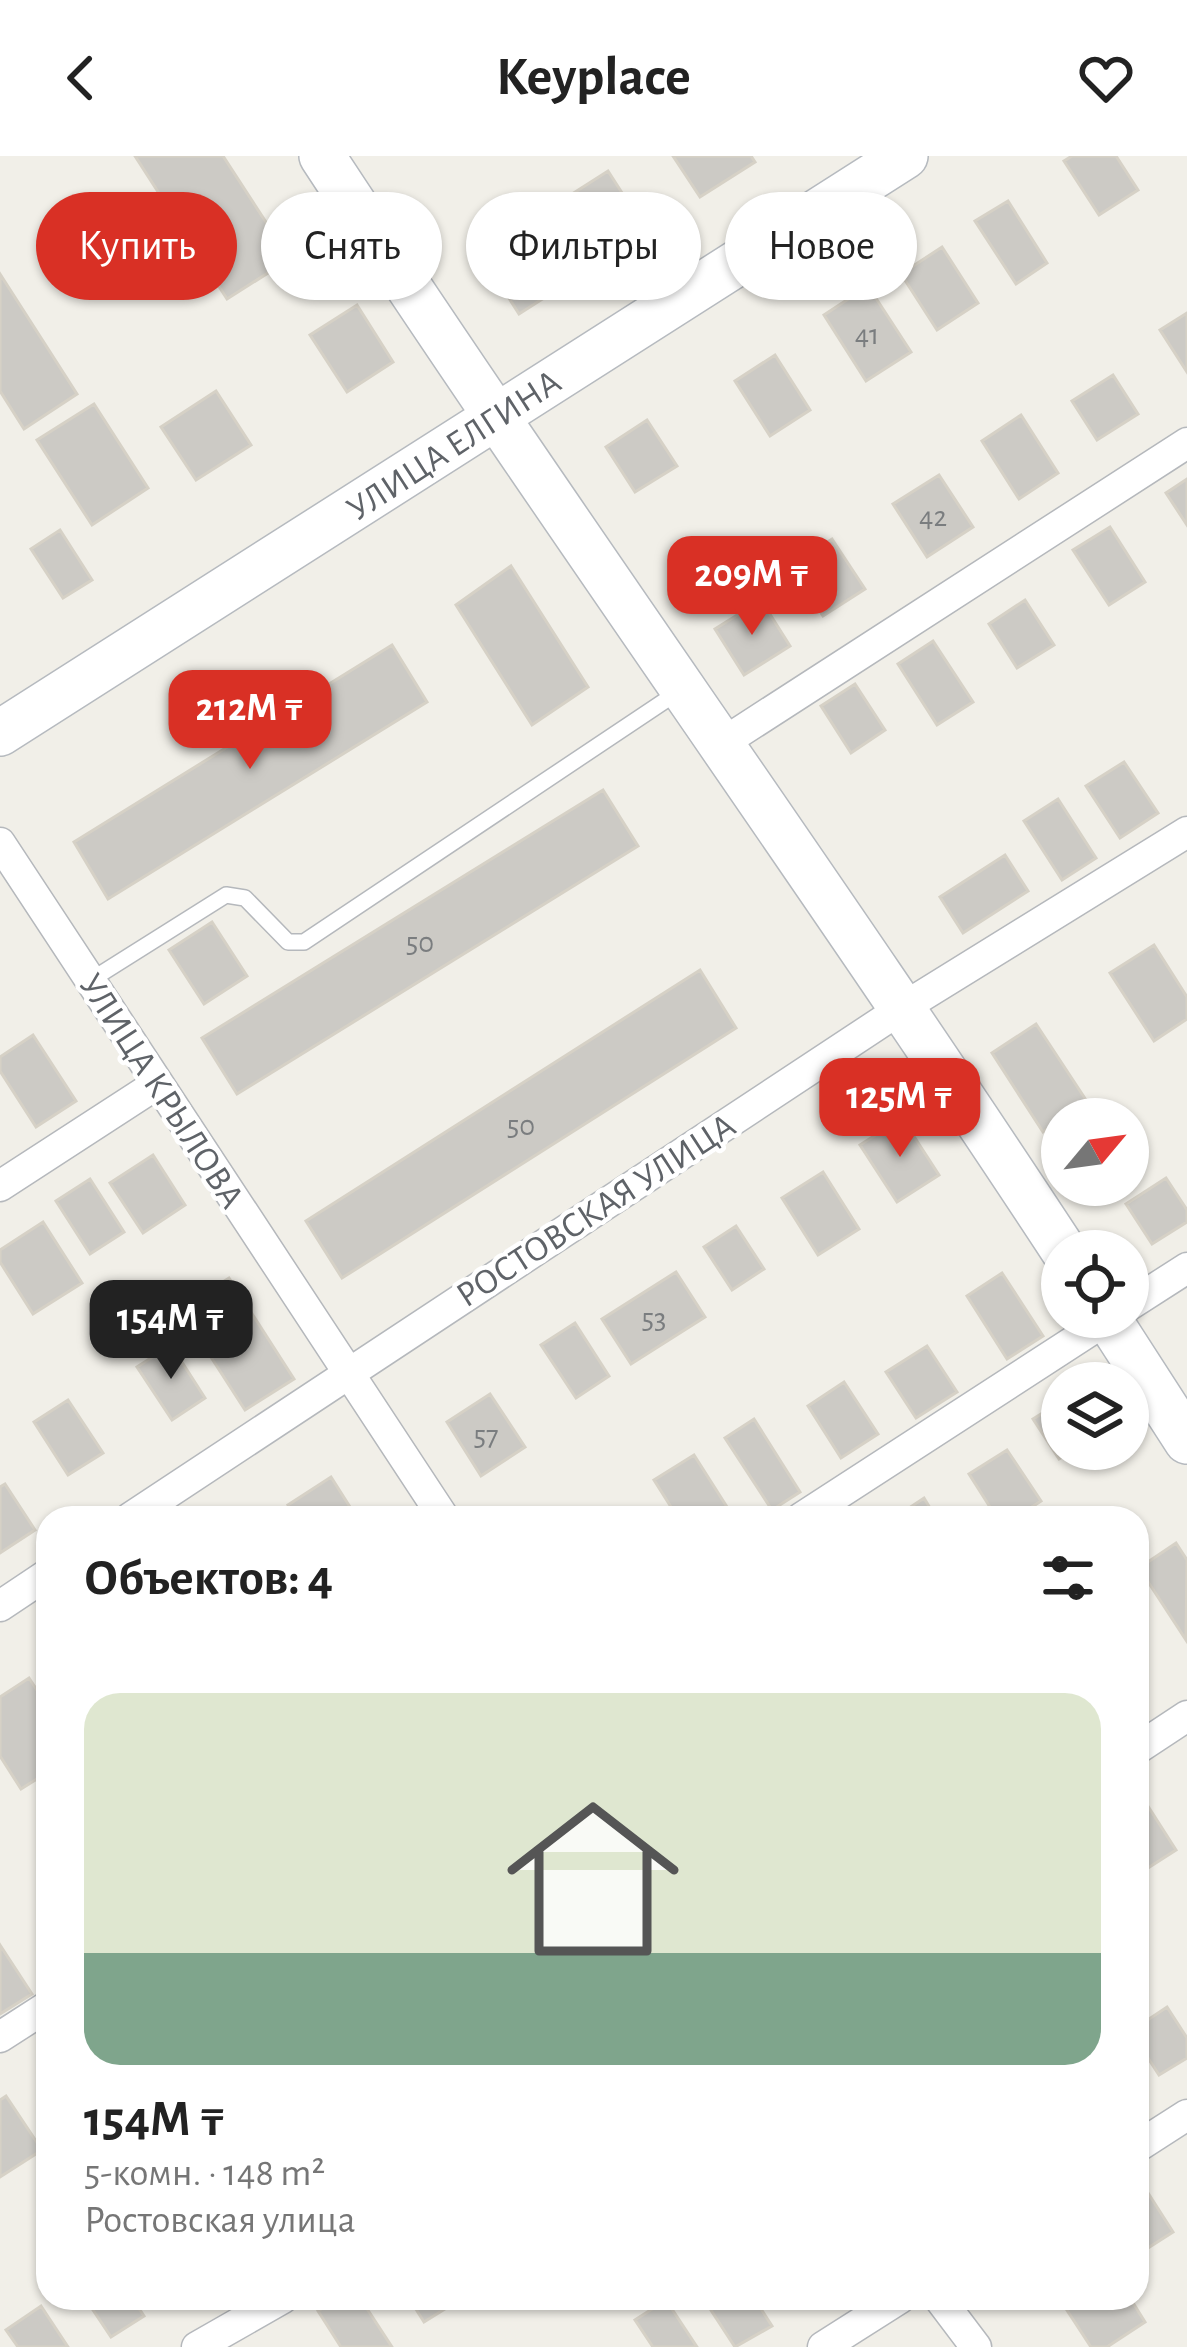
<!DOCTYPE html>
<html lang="ru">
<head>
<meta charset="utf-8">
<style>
	:root { --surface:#fff; --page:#f2f2f2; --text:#222; --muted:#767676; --line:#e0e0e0; --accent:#d93025 }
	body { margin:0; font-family:"Alegreya Sans",sans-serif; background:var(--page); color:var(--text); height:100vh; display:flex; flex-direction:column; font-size:45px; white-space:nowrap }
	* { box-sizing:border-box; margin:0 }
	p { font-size:39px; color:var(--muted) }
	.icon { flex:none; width:66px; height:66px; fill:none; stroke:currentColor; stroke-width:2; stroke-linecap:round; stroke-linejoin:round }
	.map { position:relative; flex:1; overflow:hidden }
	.panel { position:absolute; left:36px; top:1350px; width:1113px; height:804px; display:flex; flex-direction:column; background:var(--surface); border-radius:36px; box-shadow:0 3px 9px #0004 }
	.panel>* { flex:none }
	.top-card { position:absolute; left:36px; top:36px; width:1116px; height:108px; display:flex; gap:24px }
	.needle { width:78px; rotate:61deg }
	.tools { position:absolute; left:1041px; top:942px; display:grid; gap:24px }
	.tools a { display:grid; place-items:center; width:108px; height:108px; border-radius:50%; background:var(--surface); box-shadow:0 3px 9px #0004; font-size:60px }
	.price { position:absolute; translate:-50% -102px; padding:0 27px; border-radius:24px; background:var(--accent); color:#fff; font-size:39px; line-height:78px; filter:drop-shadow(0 3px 6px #0008) }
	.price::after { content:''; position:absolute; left:50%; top:72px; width:36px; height:27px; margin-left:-18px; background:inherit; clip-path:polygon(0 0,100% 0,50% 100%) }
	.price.current { background:#222; color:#fff }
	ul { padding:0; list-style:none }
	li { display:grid; align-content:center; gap:24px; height:636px; padding:0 48px }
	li+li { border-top:3px solid var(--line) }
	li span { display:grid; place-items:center; height:372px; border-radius:36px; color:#555 }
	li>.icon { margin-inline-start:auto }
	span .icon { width:216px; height:216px; fill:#fffc; stroke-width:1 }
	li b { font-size:51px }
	h2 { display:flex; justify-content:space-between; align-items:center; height:144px; padding:0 48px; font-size:51px }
	.tag { padding:0 42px; border-radius:54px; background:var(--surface); box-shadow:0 3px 9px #0004; font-size:42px; line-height:108px }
	.tag.current { background:var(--accent); color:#fff }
	header { display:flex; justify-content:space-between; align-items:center; height:156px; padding:0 48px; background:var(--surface); font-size:54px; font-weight:700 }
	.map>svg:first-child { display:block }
</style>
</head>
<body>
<header><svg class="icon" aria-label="back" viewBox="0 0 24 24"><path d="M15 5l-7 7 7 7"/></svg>Keyplace<svg class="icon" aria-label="heart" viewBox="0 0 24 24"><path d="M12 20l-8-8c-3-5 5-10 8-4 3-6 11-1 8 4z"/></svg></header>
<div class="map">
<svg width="1187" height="2191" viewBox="0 0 1187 2191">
	<rect width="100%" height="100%" fill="#f1efe8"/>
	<!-- building -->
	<path fill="#cccac5" stroke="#d6d1c6" stroke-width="3" d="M 135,0 L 223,0 L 290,103 L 227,143 Z
		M 673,0 L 751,0 L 755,6 L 700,41 Z
		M 1072,0 L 1116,0 L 1138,34 L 1099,59 L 1064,5 Z
		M 608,15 L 651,82 L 612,107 L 569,40 Z
		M 1008,45 L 1047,107 L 1016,128 L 975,65 Z
		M 513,62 L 558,133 L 519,158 L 474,87 Z
		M 942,91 L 978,147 L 937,174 L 901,118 Z
		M 0,118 L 77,238 L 24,273 L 0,235 Z
		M 868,130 L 911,196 L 866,225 L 824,159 Z
		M 357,149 L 393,206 L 347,236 L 310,179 Z
		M 1187,157 L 1187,216 L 1160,174 Z
		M 775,199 L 810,254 L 770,280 L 735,225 Z
		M 1113,219 L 1138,258 L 1097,284 L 1072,245 Z
		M 216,235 L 251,289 L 196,324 L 161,271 Z
		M 94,248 L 148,332 L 92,369 L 37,284 Z
		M 1021,259 L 1058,317 L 1019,343 L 982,285 Z
		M 647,264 L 677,310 L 635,336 L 606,291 Z
		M 939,319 L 973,371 L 927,401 L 893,348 Z
		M 1187,323 L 1187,369 L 1166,337 Z
		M 1110,371 L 1145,426 L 1109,449 L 1073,394 Z
		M 60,374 L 92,424 L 63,442 L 31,393 Z
		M 832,383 L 865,433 L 823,460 L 791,410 Z
		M 511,410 L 588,531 L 532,569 L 456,449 Z
		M 761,444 L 790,490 L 744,519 L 715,473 Z
		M 1025,444 L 1054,489 L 1017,512 L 989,468 Z
		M 933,485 L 973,546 L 937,569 L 898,508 Z
		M 392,489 L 427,546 L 108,743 L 74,686 Z
		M 855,528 L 885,574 L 851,597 L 821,550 Z
		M 1124,606 L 1158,657 L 1120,682 L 1086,630 Z
		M 603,634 L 638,690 L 237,938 L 202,882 Z
		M 1058,643 L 1096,702 L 1062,724 L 1024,665 Z
		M 1005,699 L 1028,735 L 963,777 L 940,741 Z
		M 212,766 L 247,820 L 204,848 L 169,794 Z
		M 1154,789 L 1187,841 L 1187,863 L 1154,885 L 1110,817 Z
		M 700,814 L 736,872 L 342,1122 L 306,1065 Z
		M 1036,868 L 1088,947 L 1043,976 L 992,897 Z
		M 33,879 L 76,945 L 36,971 L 0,915 L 0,901 Z
		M 902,962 L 939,1019 L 897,1046 L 860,989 Z
		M 153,999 L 185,1049 L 143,1077 L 110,1027 Z
		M 823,1016 L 859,1073 L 818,1099 L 782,1042 Z
		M 1166,1022 L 1187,1054 L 1187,1066 L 1152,1088 L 1126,1048 Z
		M 90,1023 L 124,1076 L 90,1098 L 56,1045 Z
		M 43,1066 L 82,1127 L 33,1158 L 0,1106 L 0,1094 Z
		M 736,1070 L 764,1113 L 732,1134 L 704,1091 Z
		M 676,1116 L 705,1161 L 631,1208 L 602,1163 Z
		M 1002,1117 L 1043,1180 L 1007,1203 L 967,1140 Z
		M 229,1122 L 294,1223 L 245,1254 L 180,1153 Z
		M 575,1167 L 609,1220 L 576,1242 L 541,1189 Z
		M 171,1189 L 205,1242 L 172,1264 L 137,1211 Z
		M 927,1190 L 957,1236 L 916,1262 L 886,1216 Z
		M 844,1226 L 878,1278 L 841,1302 L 808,1250 Z
		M 490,1238 L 525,1291 L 481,1320 L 447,1266 Z
		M 68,1244 L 103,1297 L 68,1319 L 34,1266 Z
		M 1062,1245 L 1062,1293 L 1075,1293 L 1059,1303 L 1033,1263 Z
		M 754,1263 L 800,1336 L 772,1354 L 725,1282 Z
		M 1007,1294 L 1041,1345 L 1015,1362 L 997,1362 L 969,1318 Z
		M 694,1299 L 734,1362 L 678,1362 L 654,1324 Z
		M 331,1321 L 357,1362 L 297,1362 L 288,1349 Z
		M 5,1328 L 35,1374 L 0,1397 L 0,1331 Z
		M 924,1342 L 936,1362 L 894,1362 Z
		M 1176,1387 L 1187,1404 L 1186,1484 L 1139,1412 Z
		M 29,1522 L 48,1551 L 48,1616 L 21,1633 L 0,1600 L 0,1541 Z
		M 1137,1633 L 1176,1694 L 1137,1719 Z
		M 0,1789 L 32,1838 L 0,1858 Z
		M 1167,1851 L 1187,1882 L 1187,1902 L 1159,1919 L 1137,1885 L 1137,1871 Z
		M 6,1940 L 42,1994 L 0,2021 L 0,1944 Z
		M 1141,2026 L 1173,2076 L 1137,2099 L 1137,2029 Z
		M 85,2142 L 132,2142 L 144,2160 L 111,2181 Z
		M 338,2142 L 360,2142 L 392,2191 L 341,2191 L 318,2155 Z
		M 409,2142 L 450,2142 L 453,2148 L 424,2166 Z
		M 703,2142 L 754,2142 L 772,2170 L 735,2191 Z
		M 1059,2142 L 1130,2142 L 1145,2166 L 1107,2191 L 1091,2191 Z
		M 666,2144 L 697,2191 L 653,2191 L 635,2164 Z
		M 41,2150 L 68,2191 L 18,2191 L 6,2174 Z"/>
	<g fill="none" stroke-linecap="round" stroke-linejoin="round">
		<!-- lane casing -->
		<g stroke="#b5b8bc" stroke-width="18">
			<path id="lane" d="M 91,824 L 226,739 L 245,742 L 288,786 L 304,786 L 681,534"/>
		</g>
		<!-- street casing -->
		<g stroke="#b5b8bc" stroke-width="33">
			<path id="street" d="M 721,588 L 1187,287
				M 0,687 L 444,1362
				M 0,1030 L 157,928
				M 1128,1150 L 1187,1112
				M 130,1362 L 904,851 L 1187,676
				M 801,1362 L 1111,1161
				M 0,1450 L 48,1418
				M 1137,1593 L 1187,1560
				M 0,1881 L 48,1850
				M 1137,1991 L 1187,1959
				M 939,2142 L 976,2191
				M 197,2191 L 283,2142
				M 823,2191 L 900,2142"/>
		</g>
		<!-- secondary casing -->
		<g stroke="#b6babf" stroke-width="48">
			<path id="secondary" d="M 322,0 C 564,369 822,726 1064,1095
				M 0,577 L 905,0
				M 1107,1161 L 1187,1285"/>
		</g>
		<!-- lane -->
		<use href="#lane" stroke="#fff" stroke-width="15"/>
		<!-- street -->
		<use href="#street" stroke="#fff" stroke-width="30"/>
		<!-- secondary -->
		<use href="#secondary" stroke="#fff" stroke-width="45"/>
	</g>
	<g text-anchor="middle" stroke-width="9" stroke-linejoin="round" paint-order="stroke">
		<!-- number labels -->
		<g font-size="30" fill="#7a7d7f">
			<text x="867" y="188">41</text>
			<text x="933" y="370">42</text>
			<text x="420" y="796">50</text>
			<text x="521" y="979">50</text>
			<text x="654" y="1172">53</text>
			<text x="486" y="1289">57</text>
		</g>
		<!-- street labels -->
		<g font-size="36" fill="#5f6368" stroke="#fff">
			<text transform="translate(453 288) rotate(-33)" y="13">УЛИЦА ЕЛГИНА</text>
			<text transform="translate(163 934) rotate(57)" y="13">УЛИЦА КРЫЛОВА</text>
			<text transform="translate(595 1053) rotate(-33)" y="13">РОСТОВСКАЯ УЛИЦА</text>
		</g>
	</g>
</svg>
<div class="tools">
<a><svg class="needle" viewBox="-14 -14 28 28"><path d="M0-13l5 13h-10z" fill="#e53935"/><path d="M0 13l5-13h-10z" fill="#767676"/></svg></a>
<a><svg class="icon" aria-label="locate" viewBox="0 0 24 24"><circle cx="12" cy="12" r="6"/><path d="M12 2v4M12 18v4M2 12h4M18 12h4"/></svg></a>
<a><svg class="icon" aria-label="layers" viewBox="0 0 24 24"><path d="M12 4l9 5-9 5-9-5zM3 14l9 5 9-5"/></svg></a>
</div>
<b class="price" style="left:752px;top:482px">209M ₸</b>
<b class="price" style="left:250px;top:616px">212M ₸</b>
<b class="price" style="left:900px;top:1004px">125M ₸</b>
<b class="price current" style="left:171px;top:1226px">154M ₸</b>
<div class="top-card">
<a class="tag current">Купить</a>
<a class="tag">Снять</a>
<a class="tag">Фильтры</a>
<a class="tag">Новое</a>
</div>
<section class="panel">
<h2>Объектов: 4<svg class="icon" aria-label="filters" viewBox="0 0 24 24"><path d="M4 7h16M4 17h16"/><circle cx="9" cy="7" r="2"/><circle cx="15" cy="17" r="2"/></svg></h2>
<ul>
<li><span style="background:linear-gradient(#dfe7d0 70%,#7fa58c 0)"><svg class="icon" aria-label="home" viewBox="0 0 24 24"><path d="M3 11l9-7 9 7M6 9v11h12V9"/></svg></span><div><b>154M ₸</b><p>5-комн. · 148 m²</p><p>Ростовская улица</p></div></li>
</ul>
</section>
</div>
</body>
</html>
